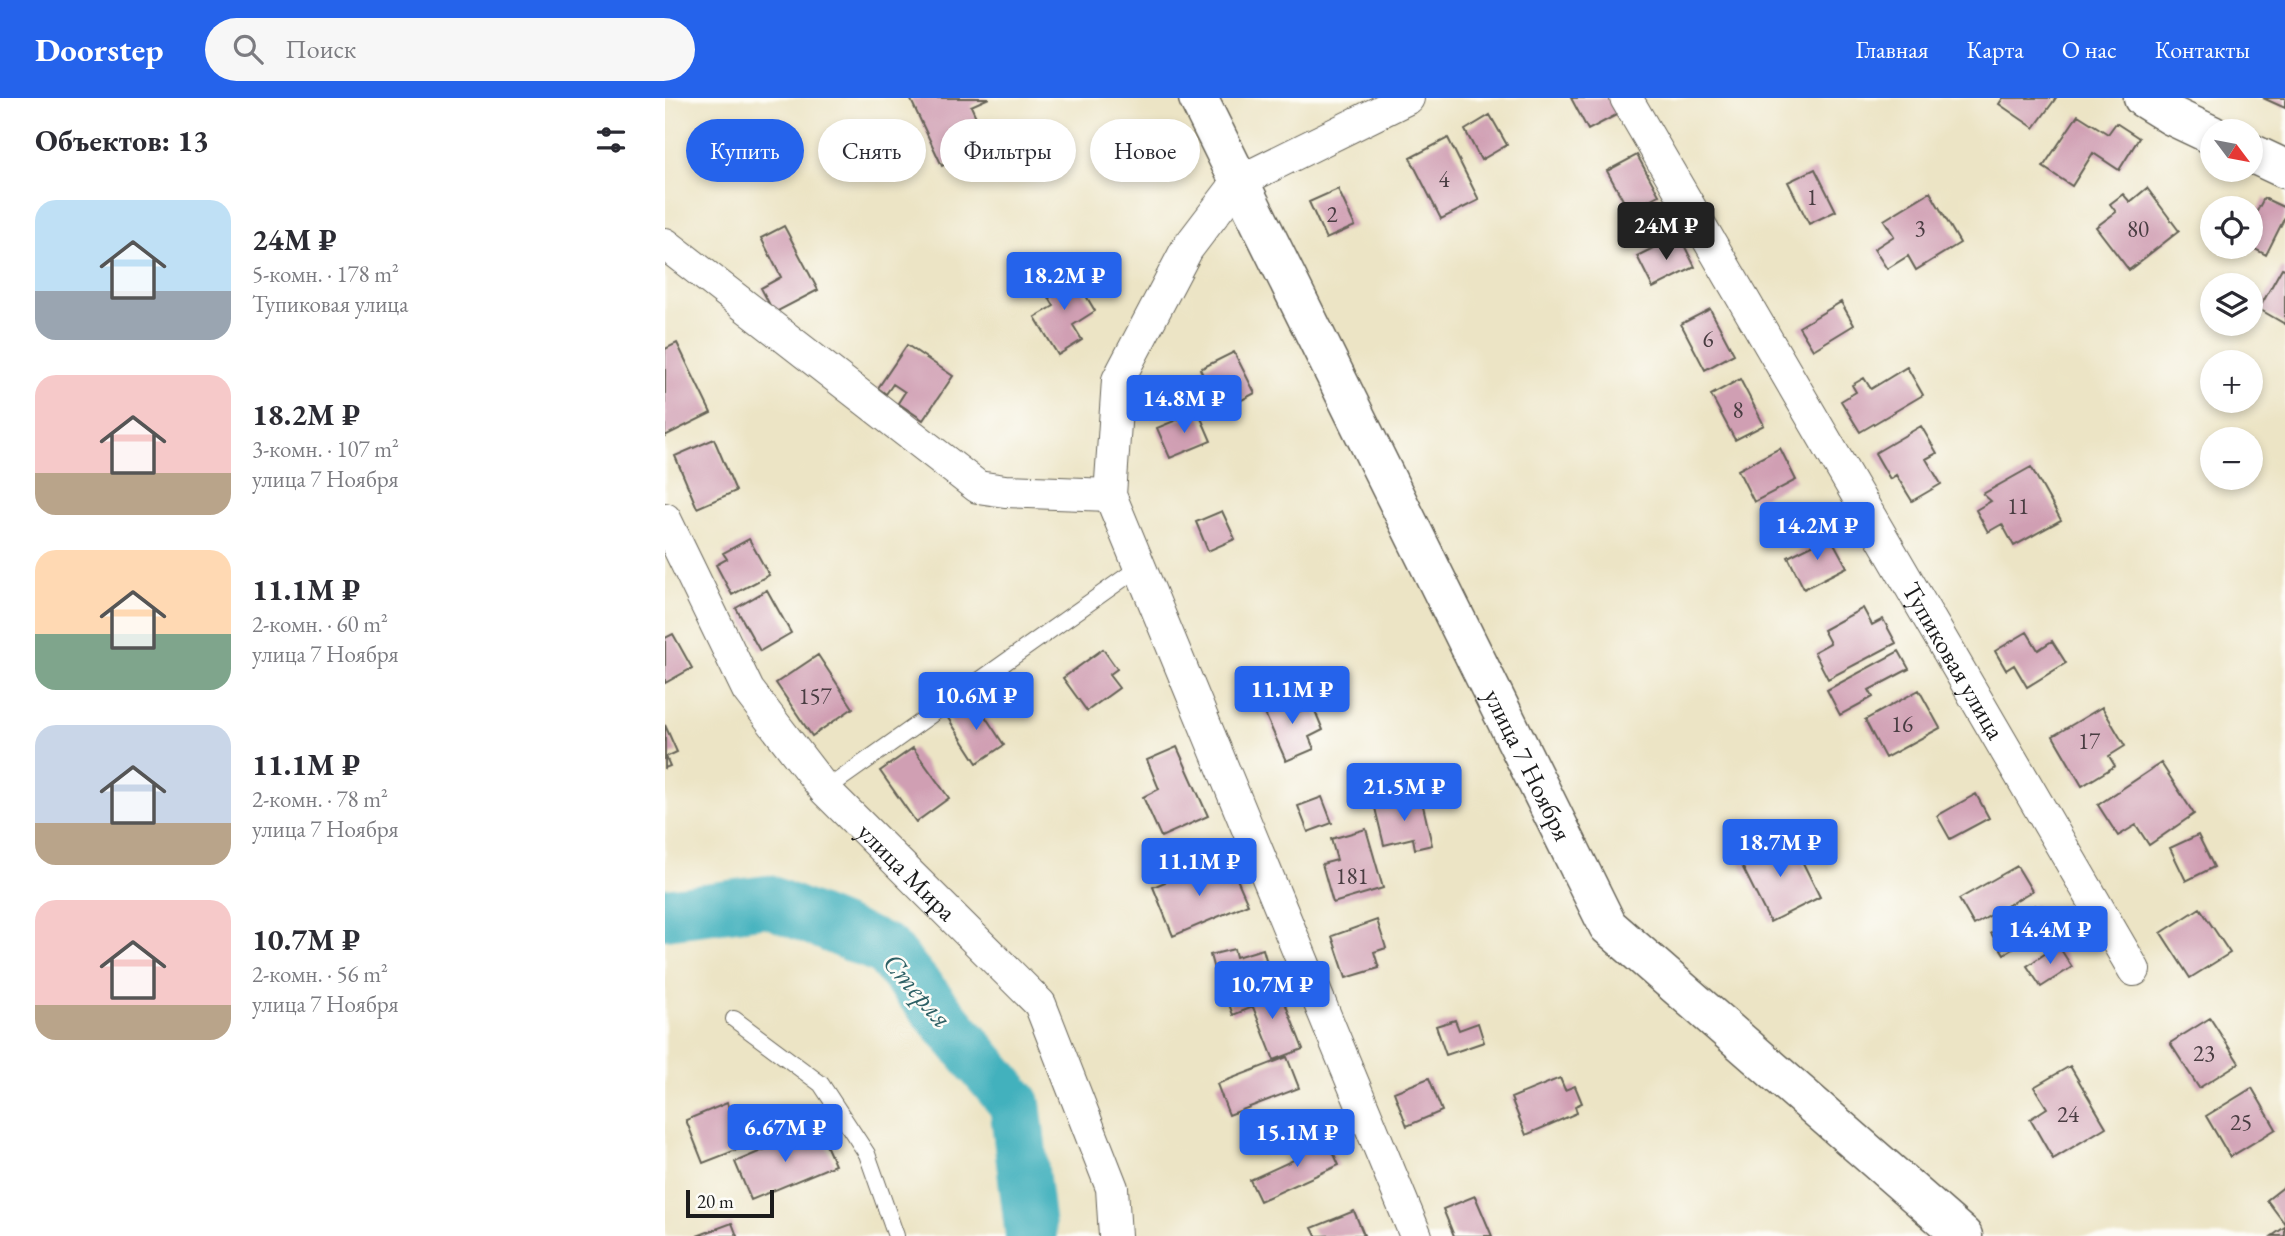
<!DOCTYPE html>
<html lang="ru">
<head>
<meta charset="utf-8">
<style>
	:root { --surface:#fff; --page:#f7f7f7; --text:#2b2b33; --muted:#7c7c81; --accent:#2563eb }
	body { margin:0; font-family:"EB Garamond",serif; background:var(--page); color:var(--text); height:100vh; display:flex; flex-direction:column; font-size:26px; white-space:nowrap }
	* { box-sizing:border-box; margin:0 }
	p { font-size:23px; color:var(--muted) }
	.icon { flex:none; width:38px; height:38px; fill:none; stroke:currentColor; stroke-width:2; stroke-linecap:round; stroke-linejoin:round }
	.map { position:relative; flex:1; overflow:hidden }
	.details { display:flex; flex-direction:column; background:var(--surface); width:665px }
	.details>* { flex:none }
	.hud { position:absolute; left:21px; top:21px; width:665px; height:63px; display:flex; gap:14px }
	.needle { width:46px; rotate:122deg }
	.controls { position:absolute; left:1535px; top:21px; display:grid; gap:14px }
	.controls a { display:grid; place-items:center; width:63px; height:63px; border-radius:50%; background:var(--surface); box-shadow:0 4px 10px #0003; font-size:35px }
	.scale { position:absolute; left:21px; bottom:18px; width:88px; box-sizing:border-box; padding-left:7px; border:4px solid #1c1c1c; border-top:0; font-size:19px; line-height:24px; white-space:nowrap; color:#1c1c1c; -webkit-text-stroke:5px #fdfcf7; paint-order:stroke }
	.price { position:absolute; translate:-50% -60px; padding:0 16px; border-radius:7px; background:var(--accent); color:#fff; font-size:23px; line-height:46px; filter:drop-shadow(0 2px 4px #0008) }
	.price::after { content:''; position:absolute; left:50%; top:42px; width:21px; height:16px; margin-left:-10px; background:inherit; clip-path:polygon(0 0,100% 0,50% 100%) }
	.price.selected { background:#222; color:#fff }
	ul { padding:0; list-style:none }
	li { display:flex; align-items:center; gap:21px; height:175px; padding:0 35px }
	li span { display:grid; place-items:center; flex:none; width:196px; height:140px; border-radius:21px; color:#555 }
	li>.icon { margin-inline-start:auto }
	span .icon { width:84px; height:84px; fill:#fffc; stroke-width:1 }
	li b { font-size:30px }
	h2 { display:flex; justify-content:space-between; align-items:center; height:84px; padding:0 35px; font-size:30px }
	.chip { padding:0 24px; border-radius:32px; background:var(--surface); box-shadow:0 4px 10px #0003; font-size:24px; line-height:63px }
	.chip.selected { background:var(--accent); color:#fff }
	header { display:flex; align-items:center; gap:42px; box-sizing:border-box; height:98px; padding:0 35px; background:var(--accent); color:#fff }
	header strong { font-size:33px }
	nav { display:flex; gap:38px; margin-inline-start:auto; font-size:24px }
	.search { width:490px; height:63px; background:var(--page); display:flex; align-items:center; gap:18px; box-sizing:border-box; padding:0 24px; border-radius:38px; color:var(--muted); font-size:26px }
	main { display:flex; flex:1; min-height:0 }
	.map>svg:first-child { display:block }
</style>
</head>
<body>
<header>
<strong>Doorstep</strong>
<div class="search"><svg class="icon" aria-label="search" viewBox="0 0 24 24"><circle cx="10" cy="10" r="6"/><path d="M15 15l6 6"/></svg>Поиск</div>
<nav><a>Главная</a><a>Карта</a><a>О нас</a><a>Контакты</a></nav>
</header>
<main>
<section class="details">
<h2>Объектов: 13<svg class="icon" aria-label="filters" viewBox="0 0 24 24"><path d="M4 7h16M4 17h16"/><circle cx="9" cy="7" r="2"/><circle cx="15" cy="17" r="2"/></svg></h2>
<ul>
<li><span style="background:linear-gradient(#bfe0f5 65%,#9aa5b1 0)"><svg class="icon" aria-label="home" viewBox="0 0 24 24"><path d="M3 11l9-7 9 7M6 9v11h12V9"/></svg></span><div><b>24M ₽</b><p>5-комн. · 178 m²</p><p>Тупиковая улица</p></div></li>
<li><span style="background:linear-gradient(#f6c9c9 70%,#b9a48a 0)"><svg class="icon" aria-label="home" viewBox="0 0 24 24"><path d="M3 11l9-7 9 7M6 9v11h12V9"/></svg></span><div><b>18.2M ₽</b><p>3-комн. · 107 m²</p><p>улица 7 Ноября</p></div></li>
<li><span style="background:linear-gradient(#ffd9b3 60%,#7fa58c 0)"><svg class="icon" aria-label="home" viewBox="0 0 24 24"><path d="M3 11l9-7 9 7M6 9v11h12V9"/></svg></span><div><b>11.1M ₽</b><p>2-комн. · 60 m²</p><p>улица 7 Ноября</p></div></li>
<li><span style="background:linear-gradient(#c9d6e8 70%,#b9a48a 0)"><svg class="icon" aria-label="home" viewBox="0 0 24 24"><path d="M3 11l9-7 9 7M6 9v11h12V9"/></svg></span><div><b>11.1M ₽</b><p>2-комн. · 78 m²</p><p>улица 7 Ноября</p></div></li>
<li><span style="background:linear-gradient(#f6c9c9 75%,#b9a48a 0)"><svg class="icon" aria-label="home" viewBox="0 0 24 24"><path d="M3 11l9-7 9 7M6 9v11h12V9"/></svg></span><div><b>10.7M ₽</b><p>2-комн. · 56 m²</p><p>улица 7 Ноября</p></div></li>
</ul>
</section>
<div class="map">
<svg width="1620" height="1138" viewBox="0 0 1620 1138">
	<rect width="100%" height="100%" fill="#fdfcf7"/>
	<filter id="ink" filterUnits="userSpaceOnUse"><feTurbulence type="fractalNoise" baseFrequency=".0143" numOctaves="2"/><feDisplacementMap in="SourceGraphic" scale="14" xChannelSelector="R" yChannelSelector="G"/><feConvolveMatrix kernelMatrix="1 2 1 2 8 2 1 2 1" color-interpolation-filters="sRGB"/></filter>
	<filter id="wash" filterUnits="userSpaceOnUse"><feTurbulence type="fractalNoise" baseFrequency=".00686" numOctaves="4" result="noise"/><feDisplacementMap in="SourceGraphic" scale="28" xChannelSelector="R" yChannelSelector="G"/><feGaussianBlur stdDeviation="1.57" result="paint"/><feColorMatrix in="noise" values="0 0 0 0 0 0 0 0 0 0 0 0 0 0 0 0 0 1.4 0 .05"/><feComposite in="paint" operator="in"/></filter>
	<g filter="url(#wash)">
		<rect width="100%" height="100%" fill="#ece4c5"/>
		<g fill="none" stroke-linecap="round" stroke-linejoin="round">
			<!-- river -->
			<path stroke="#42b1bd" stroke-width="52" d="M 0,816 L 103,803 L 221,852 L 350,1006 L 366,1138"/>
		</g>
		<g id="blocks">
			<!-- building -->
			<path fill="#d09fb3" d="M 245,0 L 324,0 L 306,8 L 323,46 L 277,68 Z
				M 906,0 L 947,0 L 955,15 L 923,32 Z
				M 1338,0 L 1391,0 L 1369,30 L 1334,6 Z
				M 1598,0 L 1620,0 L 1620,10 Z
				M 825,17 L 842,47 L 816,62 L 800,32 Z
				M 1413,17 L 1443,36 L 1451,25 L 1474,40 L 1454,72 L 1428,55 L 1407,88 L 1378,69 Z
				M 783,40 L 814,102 L 776,121 L 745,60 Z
				M 972,57 L 994,97 L 964,113 L 942,73 Z
				M 1150,71 L 1171,113 L 1144,126 L 1123,84 Z
				M 1482,90 L 1514,133 L 1464,172 L 1431,129 L 1451,114 L 1445,106 L 1458,96 L 1465,104 Z
				M 673,91 L 690,128 L 661,141 L 644,104 Z
				M 1265,94 L 1295,145 L 1251,172 L 1243,158 L 1222,171 L 1209,151 L 1229,138 L 1219,122 Z
				M 1599,100 L 1620,110 L 1620,119 L 1601,157 L 1586,149 L 1586,115 L 1590,117 Z
				M 119,128 L 153,192 L 109,215 L 96,190 L 116,179 L 96,140 Z
				M 1014,137 L 1030,169 L 988,190 L 972,158 Z
				M 1617,170 L 1620,171 L 1620,226 L 1594,211 Z
				M 405,171 L 430,213 L 408,227 L 417,242 L 393,257 L 370,219 L 389,208 L 377,188 Z
				M 1176,204 L 1189,227 L 1148,252 L 1134,229 Z
				M 1045,211 L 1069,256 L 1040,272 L 1016,226 Z
				M 12,245 L 46,315 L 0,338 L 0,251 Z
				M 242,247 L 288,278 L 258,322 L 233,305 L 240,294 L 228,286 L 221,296 L 213,290 Z
				M 569,254 L 590,295 L 556,313 L 535,271 Z
				M 1242,269 L 1258,297 L 1195,334 L 1176,303 L 1191,294 L 1187,287 L 1199,280 L 1206,291 Z
				M 1075,281 L 1099,327 L 1070,342 L 1046,297 Z
				M 533,313 L 546,343 L 505,360 L 492,330 Z
				M 1256,328 L 1272,355 L 1261,361 L 1276,386 L 1247,403 L 1231,377 L 1225,381 L 1210,355 Z
				M 49,341 L 71,393 L 32,410 L 10,358 Z
				M 1115,350 L 1131,382 L 1089,404 L 1073,372 Z
				M 1366,369 L 1396,422 L 1349,448 L 1337,426 L 1323,434 L 1311,412 L 1326,403 L 1318,396 Z
				M 557,413 L 570,441 L 543,453 L 531,424 Z
				M 1165,438 L 1182,469 L 1139,491 L 1123,459 Z
				M 84,441 L 104,477 L 67,497 L 51,467 L 62,461 L 58,455 Z
				M 102,492 L 126,535 L 95,553 L 71,510 Z
				M 1198,510 L 1207,527 L 1218,521 L 1231,545 L 1163,581 L 1149,554 L 1165,545 L 1158,532 Z
				M 1362,534 L 1373,552 L 1387,543 L 1401,565 L 1362,589 L 1349,567 L 1341,572 L 1330,553 Z
				M 8,536 L 27,570 L 0,585 L 0,540 Z
				M 438,551 L 452,571 L 444,577 L 454,590 L 422,613 L 398,580 Z
				M 1234,553 L 1244,571 L 1204,592 L 1208,599 L 1175,617 L 1162,592 Z
				M 153,557 L 188,610 L 147,638 L 111,585 Z
				M 1254,592 L 1275,630 L 1220,660 L 1200,622 Z
				M 628,596 L 635,613 L 648,608 L 658,632 L 644,639 L 649,651 L 621,663 L 597,609 Z
				M 310,603 L 339,647 L 312,665 L 283,620 Z
				M 1437,609 L 1460,648 L 1444,658 L 1450,668 L 1417,688 L 1388,638 Z
				M 0,627 L 12,654 L 1,659 L 5,668 L 0,670 Z
				M 512,649 L 543,718 L 496,739 L 478,699 L 494,691 L 482,662 Z
				M 248,650 L 284,700 L 251,724 L 215,673 Z
				M 1496,665 L 1529,716 L 1484,747 L 1471,727 L 1453,738 L 1433,707 Z
				M 1311,696 L 1324,720 L 1285,741 L 1272,718 Z
				M 657,699 L 667,725 L 643,734 L 633,708 Z
				M 756,699 L 767,747 L 750,751 L 748,740 L 719,747 L 710,710 Z
				M 701,731 L 718,790 L 668,805 L 657,766 L 672,762 L 666,741 Z
				M 1124,737 L 1155,799 L 1105,824 L 1074,762 Z
				M 1533,737 L 1549,769 L 1521,783 L 1505,750 Z
				M 547,764 L 554,780 L 569,774 L 583,806 L 508,838 L 488,789 Z
				M 1352,768 L 1367,793 L 1309,827 L 1294,801 Z
				M 1370,807 L 1384,828 L 1339,856 L 1326,835 Z
				M 1535,810 L 1565,855 L 1525,880 L 1496,835 Z
				M 712,822 L 721,850 L 709,854 L 714,870 L 681,880 L 667,838 Z
				M 1393,847 L 1407,869 L 1376,889 L 1362,868 Z
				M 569,851 L 571,859 L 598,851 L 606,879 L 555,894 L 545,857 Z
				M 613,887 L 638,951 L 609,962 L 588,909 L 568,917 L 564,906 Z
				M 1545,920 L 1574,965 L 1534,990 L 1505,945 Z
				M 790,922 L 794,932 L 813,925 L 819,944 L 781,957 L 771,928 Z
				M 622,959 L 634,990 L 564,1017 L 552,986 Z
				M 1405,968 L 1441,1029 L 1388,1061 L 1365,1021 L 1382,1010 L 1369,989 Z
				M 764,980 L 777,1013 L 742,1028 L 729,994 Z
				M 895,980 L 900,992 L 910,988 L 917,1005 L 910,1008 L 912,1015 L 861,1037 L 846,1000 Z
				M 1587,990 L 1611,1031 L 1565,1059 L 1541,1018 Z
				M 62,1005 L 79,1049 L 38,1065 L 21,1022 Z
				M 153,1029 L 170,1067 L 86,1102 L 70,1064 Z
				M 660,1037 L 674,1067 L 595,1103 L 585,1082 L 633,1060 L 629,1051 Z
				M 1620,1088 L 1620,1126 L 1602,1102 Z
				M 810,1098 L 827,1138 L 789,1138 L 778,1111 Z
				M 689,1113 L 699,1137 L 651,1138 L 647,1130 Z
				M 67,1125 L 72,1138 L 32,1138 Z
				M 1620,1129 L 1620,1138 L 1607,1138 Z"/>
		</g>
	</g>
	<g filter="url(#ink)">
		<use href="#blocks" fill-opacity="0" stroke="#656257" stroke-width="2"/>
		<g fill="none" stroke-linecap="round" stroke-linejoin="round">
			<!-- service casing -->
			<g stroke="#656257" stroke-width="18">
				<path id="service" d="M 160,692 L 476,468
					M 69,921 L 156,986 L 202,1056 L 231,1138"/>
			</g>
			<!-- minor casing -->
			<g stroke="#656257" stroke-width="34">
				<g id="minor">
					<path d="M 743,0 L 573,84 L 522,151 L 453,282 L 445,397 L 751,1138"/>
					<path id="s1" d="M 961,0 L 1469,872"/>
					<path d="M 0,146 L 313,389 L 340,393 L 445,397"/>
					<path id="s2" d="M 0,421 L 83,592 L 160,692 L 375,906 L 447,1090 L 450,1138"/>
				</g>
			</g>
			<!-- tertiary casing -->
			<g stroke="#656257" stroke-width="41">
				<path id="tertiary" d="M 1478,0 L 1507,18 L 1547,37
					M 1586,55 L 1620,71"/>
			</g>
			<!-- primary casing -->
			<g stroke="#656257" stroke-width="41">
				<g id="primary">
					<path id="s3" d="M 533,0 L 943,828 L 1298,1138"/>
				</g>
			</g>
			<!-- service -->
			<use href="#service" stroke="#fff" stroke-width="16"/>
			<!-- minor -->
			<use href="#minor" stroke="#fff" stroke-width="32"/>
			<!-- tertiary -->
			<use href="#tertiary" stroke="#fff" stroke-width="38"/>
			<!-- primary -->
			<use href="#primary" stroke="#fff" stroke-width="38"/>
		</g>
	</g>
	<g text-anchor="middle" stroke-width="5" stroke-linejoin="round" paint-order="stroke">
		<!-- number labels -->
		<g font-size="23" fill="#493d42">
			<text x="779" y="89">4</text>
			<text x="1147" y="107">1</text>
			<text x="667" y="124">2</text>
			<text x="1255" y="138">3</text>
			<text x="1473" y="139">80</text>
			<text x="1043" y="249">6</text>
			<text x="1073" y="320">8</text>
			<text x="1353" y="416">11</text>
			<text x="150" y="606">157</text>
			<text x="1237" y="634">16</text>
			<text x="1424" y="651">17</text>
			<text x="687" y="786">181</text>
			<text x="1539" y="963">23</text>
			<text x="1403" y="1024">24</text>
			<text x="1576" y="1032">25</text>
		</g>
		<!-- street labels -->
		<g font-size="26" fill="#1c1c1c" stroke="#fdfcf7">
			<text dy="9" stroke="none"><textPath href="#s1" startOffset="651">Тупиковая улица</textPath></text>
			<text dy="9" stroke="none"><textPath href="#s3" startOffset="744">улица 7 Ноября</textPath></text>
			<text dy="9" stroke="none"><textPath href="#s2" startOffset="432">улица Мира</textPath></text>
		</g>
		<!-- water labels -->
		<g font-size="28" font-style="italic" fill="#2d5f64" stroke="#fdfcf7">
			<text transform="translate(253 892) rotate(49)" y="10">Стерля</text>
		</g>
	</g>
</svg>
<div class="controls">
<a><svg class="needle" viewBox="-14 -14 28 28"><path d="M0-13l5 13h-10z" fill="#e53935"/><path d="M0 13l5-13h-10z" fill="#7c7c81"/></svg></a>
<a><svg class="icon" aria-label="locate" viewBox="0 0 24 24"><circle cx="12" cy="12" r="6"/><path d="M12 2v4M12 18v4M2 12h4M18 12h4"/></svg></a>
<a><svg class="icon" aria-label="layers" viewBox="0 0 24 24"><path d="M12 4l9 5-9 5-9-5zM3 14l9 5 9-5"/></svg></a>
<a>+</a>
<a>−</a>
</div>
<div class="scale">20 m</div>
<b class="price selected" style="left:1001px;top:164px">24M ₽</b>
<b class="price" style="left:399px;top:214px">18.2M ₽</b>
<b class="price" style="left:519px;top:337px">14.8M ₽</b>
<b class="price" style="left:1152px;top:464px">14.2M ₽</b>
<b class="price" style="left:627px;top:628px">11.1M ₽</b>
<b class="price" style="left:311px;top:634px">10.6M ₽</b>
<b class="price" style="left:739px;top:725px">21.5M ₽</b>
<b class="price" style="left:1115px;top:781px">18.7M ₽</b>
<b class="price" style="left:534px;top:800px">11.1M ₽</b>
<b class="price" style="left:1385px;top:868px">14.4M ₽</b>
<b class="price" style="left:607px;top:923px">10.7M ₽</b>
<b class="price" style="left:120px;top:1066px">6.67M ₽</b>
<b class="price" style="left:632px;top:1071px">15.1M ₽</b>
<div class="hud">
<a class="chip selected">Купить</a>
<a class="chip">Снять</a>
<a class="chip">Фильтры</a>
<a class="chip">Новое</a>
</div>
</div>
</main>
</body>
</html>
